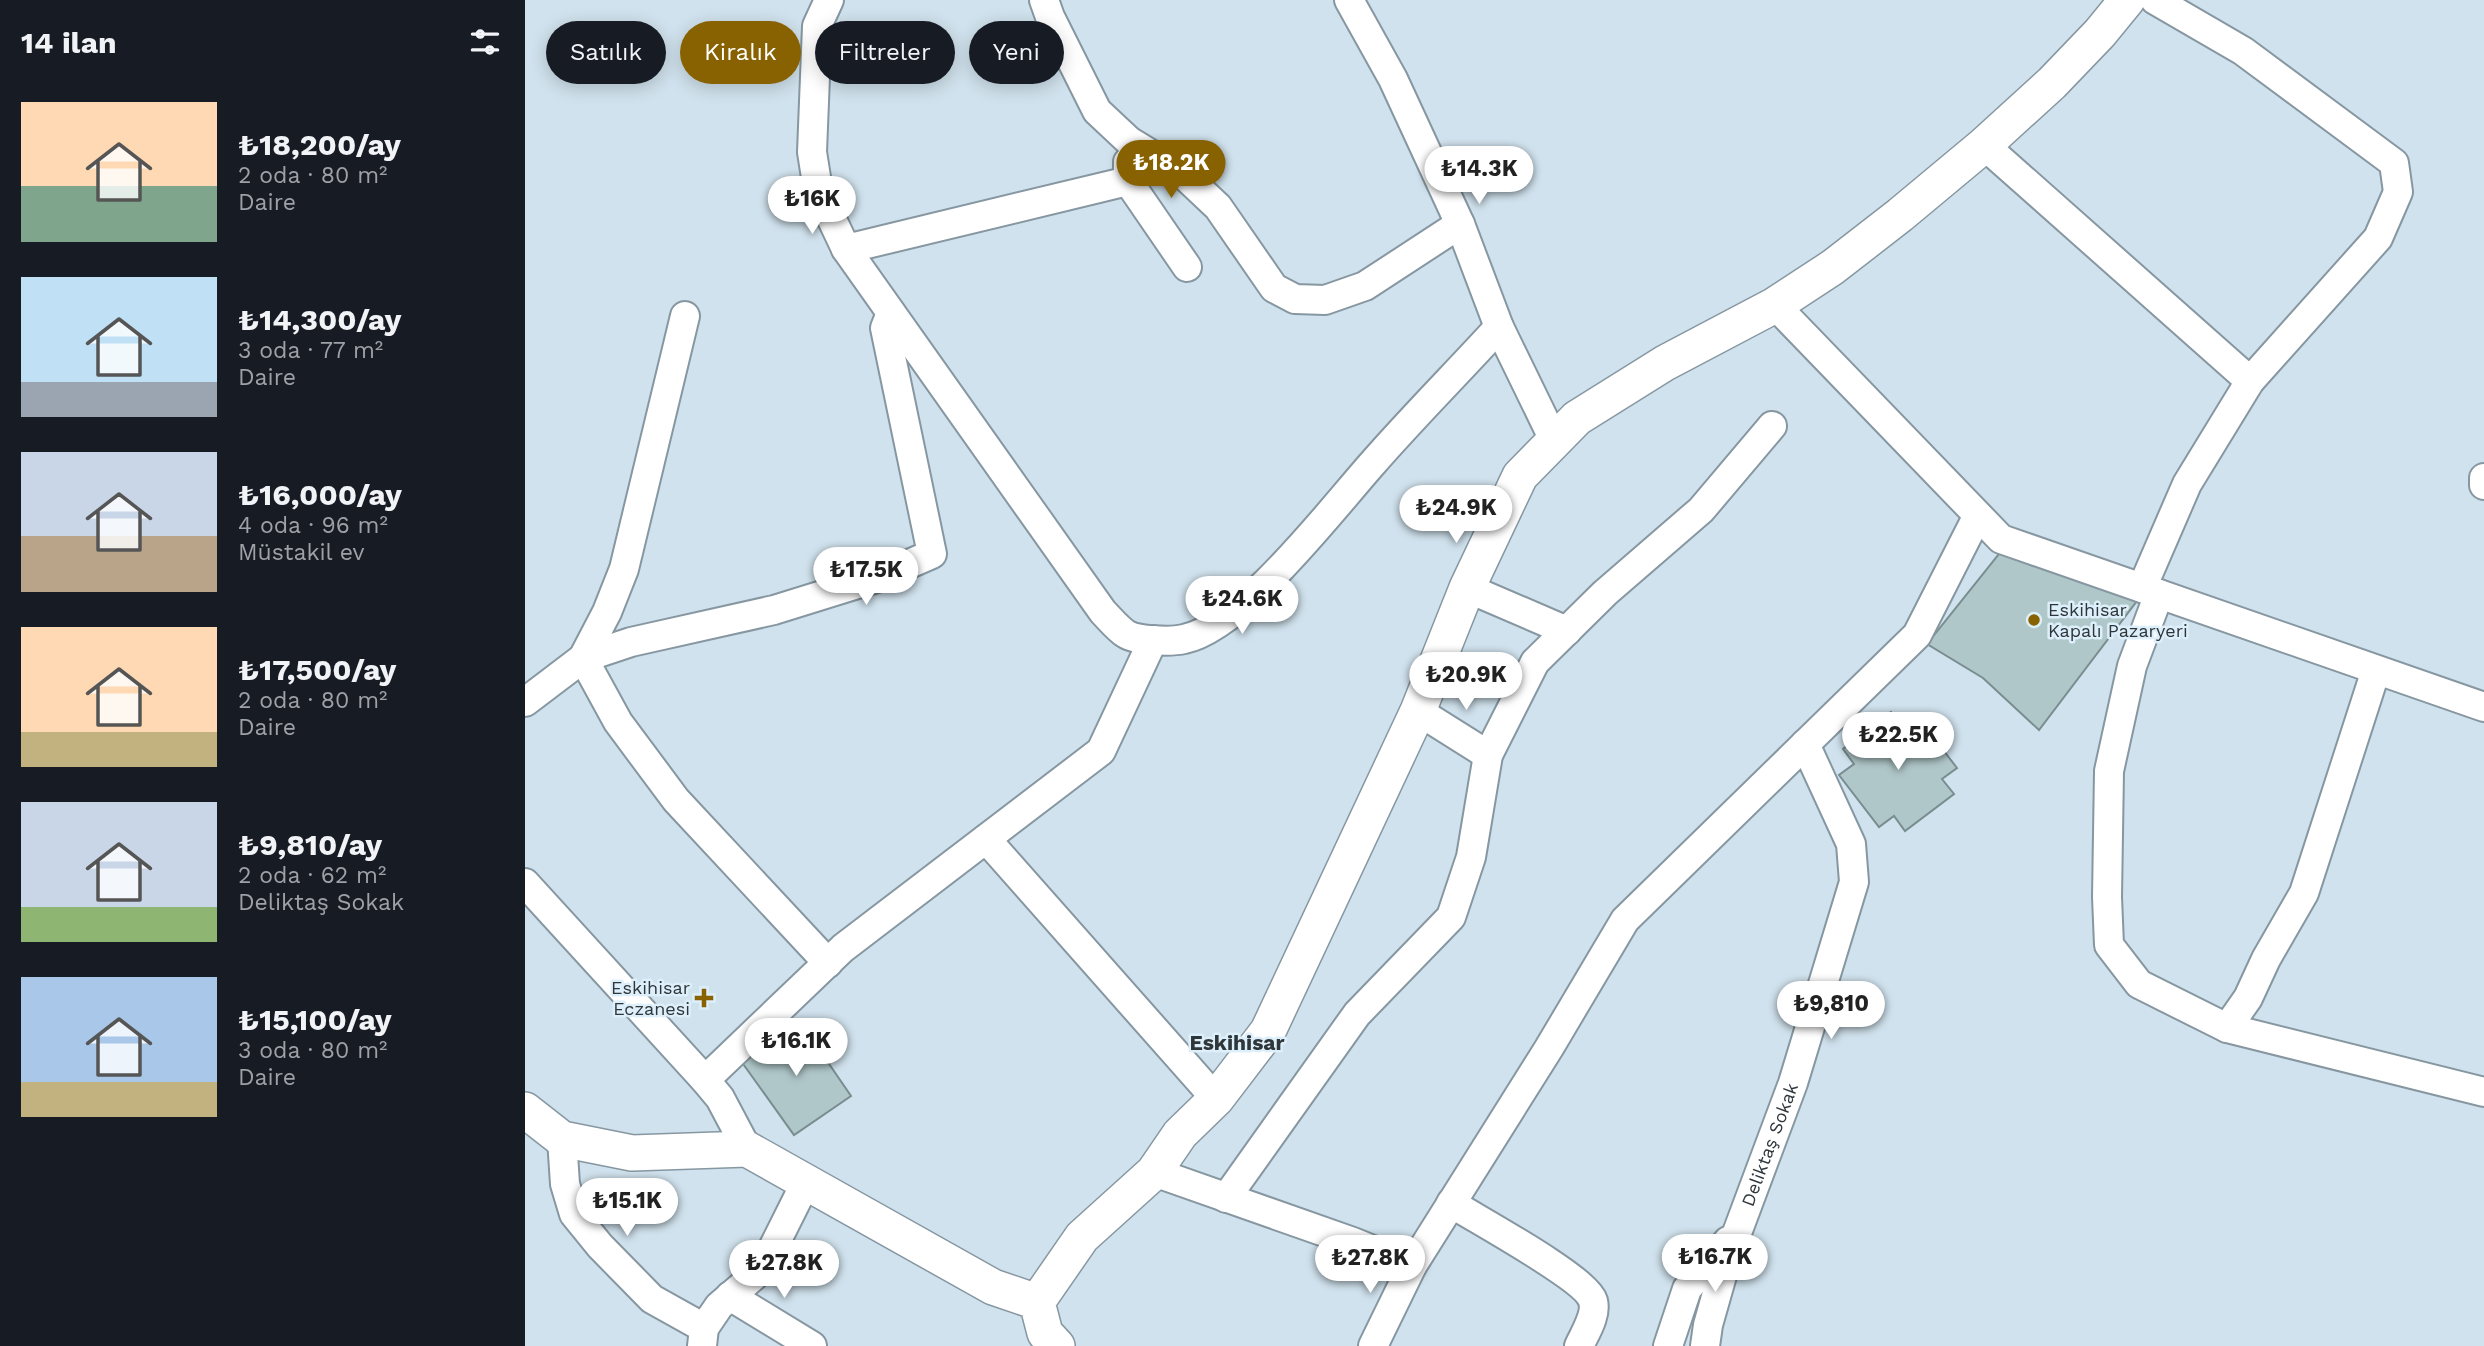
<!DOCTYPE html>
<html lang="tr">
<head>
<meta charset="utf-8">
<style>
	:root { --surface:#171b24; --page:#242831; --text:#f1f3f6; --muted:#9ea1a6; --accent:#886200 }
	body { margin:0; font-family:"Work Sans",sans-serif; background:var(--page); color:var(--text); height:100vh; display:flex; flex-direction:column; font-size:26px; white-space:nowrap }
	* { box-sizing:border-box; margin:0 }
	p { font-size:23px; color:var(--muted) }
	.icon { flex:none; width:38px; height:38px; fill:none; stroke:currentColor; stroke-width:2; stroke-linecap:round; stroke-linejoin:round }
	.map { position:relative; flex:1; overflow:hidden }
	.panel { display:flex; flex-direction:column; background:var(--surface); width:525px }
	.panel>* { flex:none }
	.guide { position:absolute; left:21px; top:21px; width:665px; height:63px; display:flex; gap:14px }
	.price { position:absolute; translate:-50% -60px; padding:0 16px; border-radius:24px; background:#fff; color:#222; font-size:23px; line-height:46px; filter:drop-shadow(0 2px 4px #0008) }
	.price::after { content:''; position:absolute; left:50%; top:42px; width:21px; height:16px; margin-left:-10px; background:inherit; clip-path:polygon(0 0,100% 0,50% 100%) }
	.price.selected { background:var(--accent); color:#fff }
	ul { padding:0; list-style:none }
	li { display:flex; align-items:center; gap:21px; height:175px; padding:0 21px }
	li span { display:grid; place-items:center; flex:none; width:196px; height:140px; border-radius:0px; color:#555 }
	li>.icon { margin-inline-start:auto }
	span .icon { width:84px; height:84px; fill:#fffc; stroke-width:1 }
	li b { font-size:30px }
	h2 { display:flex; justify-content:space-between; align-items:center; height:84px; padding:0 21px; font-size:30px }
	.chip { padding:0 24px; border-radius:32px; background:var(--surface); box-shadow:0 4px 18px #0003; font-size:24px; line-height:63px }
	.chip.selected { background:var(--accent); color:#fff }
	main { display:flex; flex:1; min-height:0 }
	.map>svg:first-child { display:block }
</style>
</head>
<body>
<main>
<section class="panel">
<h2>14 ilan<svg class="icon" aria-label="filters" viewBox="0 0 24 24"><path d="M4 7h16M4 17h16"/><circle cx="9" cy="7" r="2"/><circle cx="15" cy="17" r="2"/></svg></h2>
<ul>
<li><span style="background:linear-gradient(#ffd9b3 60%,#7fa58c 0)"><svg class="icon" aria-label="home" viewBox="0 0 24 24"><path d="M3 11l9-7 9 7M6 9v11h12V9"/></svg></span><div><b>₺18,200/ay</b><p>2 oda · 80 m²</p><p>Daire</p></div></li>
<li><span style="background:linear-gradient(#bfe0f5 75%,#9aa5b1 0)"><svg class="icon" aria-label="home" viewBox="0 0 24 24"><path d="M3 11l9-7 9 7M6 9v11h12V9"/></svg></span><div><b>₺14,300/ay</b><p>3 oda · 77 m²</p><p>Daire</p></div></li>
<li><span style="background:linear-gradient(#c9d6e8 60%,#b9a48a 0)"><svg class="icon" aria-label="home" viewBox="0 0 24 24"><path d="M3 11l9-7 9 7M6 9v11h12V9"/></svg></span><div><b>₺16,000/ay</b><p>4 oda · 96 m²</p><p>Müstakil ev</p></div></li>
<li><span style="background:linear-gradient(#ffd9b3 75%,#c2b280 0)"><svg class="icon" aria-label="home" viewBox="0 0 24 24"><path d="M3 11l9-7 9 7M6 9v11h12V9"/></svg></span><div><b>₺17,500/ay</b><p>2 oda · 80 m²</p><p>Daire</p></div></li>
<li><span style="background:linear-gradient(#c9d6e8 75%,#8fb573 0)"><svg class="icon" aria-label="home" viewBox="0 0 24 24"><path d="M3 11l9-7 9 7M6 9v11h12V9"/></svg></span><div><b>₺9,810/ay</b><p>2 oda · 62 m²</p><p>Deliktaş Sokak</p></div></li>
<li><span style="background:linear-gradient(#a9c7e8 75%,#c2b280 0)"><svg class="icon" aria-label="home" viewBox="0 0 24 24"><path d="M3 11l9-7 9 7M6 9v11h12V9"/></svg></span><div><b>₺15,100/ay</b><p>3 oda · 80 m²</p><p>Daire</p></div></li>
</ul>
</section>
<div class="map">
<svg width="1959" height="1346" viewBox="0 0 1959 1346">
	<rect width="100%" height="100%" fill="#d0e2ed"/>
	<!-- building -->
	<path fill="#b0c7c9" stroke="#788d8f" stroke-width="2" d="M 1478,549 L 1615,597 L 1514,730 L 1458,678 L 1402,644 Z
		M 1366,712 L 1377,727 L 1392,716 L 1432,768 L 1417,779 L 1429,794 L 1380,831 L 1369,816 L 1354,827 L 1314,775 L 1329,764 L 1318,749 Z
		M 274,1020 L 326,1096 L 269,1135 L 216,1061 Z"/>
	<g fill="none" stroke-linecap="round" stroke-linejoin="round">
		<!-- minor casing -->
		<g stroke="#8697a1" stroke-width="32">
			<g id="minor">
				<path d="M 304,0 L 292,26 L 287,152 L 293,190 L 321,249 L 578,612 C 585,619 593,629 601,634 C 612,641 646,642 659,639 C 717,627 807,509 847,464 C 888,417 932,373 974,327"/>
				<path d="M 519,0 L 525,17 L 572,111 L 604,141 L 658,174 L 693,207 L 749,288 L 770,299 L 800,300 L 840,286 L 935,224"/>
				<path d="M 824,0 L 868,79 L 935,224 L 974,327 L 1029,440"/>
				<path d="M 1459,145 L 1725,381"/>
				<path d="M 603,162 L 603,181 L 662,267"/>
				<path d="M 321,249 L 603,181"/>
				<path d="M 1250,305 L 1476,539 L 1959,707"/>
				<path d="M 160,316 L 99,569 L 82,612 L 58,658 L 93,722 L 151,800 L 303,963"/>
				<path d="M 1959,478 L 1959,485"/>
				<path d="M 942,588 L 1042,631"/>
				<path d="M 1617,588 L 1662,484 L 1725,381 L 1853,238 L 1873,192 L 1869,163 L 1718,51 L 1630,0"/>
				<path d="M 1634,594 L 1607,666 L 1584,771 L 1582,897 L 1584,945 L 1614,984 L 1702,1028 L 1959,1092"/>
				<path d="M 0,702 L 58,658 L 106,642 L 249,610 L 352,578 L 407,554 L 360,328 L 366,313"/>
				<path d="M 893,711 L 963,755"/>
				<path d="M 461,839 L 691,1099"/>
				<path d="M 0,883 L 180,1080 L 195,1098 L 222,1149"/>
				<path d="M 1702,1028 L 1723,998 L 1741,959 L 1779,893 L 1851,670"/>
				<path d="M 180,1080 L 318,948 L 576,751 L 628,640"/>
				<path d="M 37,1139 L 40,1184 L 49,1214 L 75,1246 L 127,1299 L 179,1328"/>
				<path d="M 629,1172 L 828,1242 L 887,1266 L 1024,1048 L 1100,920 L 1392,635 L 1452,517"/>
				<path d="M 701,1198 L 832,1014 L 926,917 L 946,857 L 963,755 L 1010,662 L 1080,593 L 1176,510 L 1247,426"/>
				<path d="M 926,1203 C 951,1219 1061,1278 1068,1301 C 1072,1315 1060,1333 1054,1346"/>
				<path d="M 205,1296 L 287,1346"/>
				<path d="M 177,1346 L 179,1328 L 194,1306 L 238,1268 L 281,1182"/>
				<path d="M 848,1346 L 887,1266"/>
				<path d="M 1143,1346 L 1162,1289 L 1203,1241"/>
				<path id="s1" d="M 1180,1346 L 1183,1325 L 1200,1265 L 1268,1083 L 1329,882 L 1326,844 L 1280,744"/>
			</g>
		</g>
		<!-- tertiary casing -->
		<g stroke="#8697a1" stroke-width="38">
			<path id="tertiary" d="M 0,1110 L 37,1139 L 107,1153 L 222,1149 L 468,1287 L 512,1302
				M 532,1346 L 520,1333 L 512,1302 L 557,1237 L 629,1172 L 655,1134 L 691,1099 L 743,1031 L 893,711 L 942,588 L 995,476 L 1052,418 L 1140,363 L 1250,305 L 1308,267 L 1375,215 L 1459,145 L 1527,83 L 1575,33 L 1602,0"/>
		</g>
		<!-- minor -->
		<use href="#minor" stroke="#fff" stroke-width="28"/>
		<!-- tertiary -->
		<use href="#tertiary" stroke="#fff" stroke-width="35"/>
	</g>
	<!-- markers -->
	<g fill="#886200" stroke="#ddeffa" stroke-width="2.5">
		<circle cx="1509" cy="620" r="7"/>
		<path d="M175.5 987.5h7v7h7v7h-7v7h-7v-7h-7v-7h7z"/>
	</g>
	<g text-anchor="middle" stroke-width="5" stroke-linejoin="round" paint-order="stroke">
		<!-- poi labels -->
		<g font-size="18" fill="#2f363a" stroke="#ddeffa" text-anchor="start">
			<text x="1523" y="616">Eskihisar<tspan x="1523" dy="21">Kapalı Pazaryeri</tspan></text>
			<text x="165" y="994" text-anchor="end">Eskihisar<tspan x="165" dy="21">Eczanesi</tspan></text>
		</g>
		<!-- street labels -->
		<g font-size="18" fill="#2f363a" stroke="#ddeffa">
			<text dy="6" stroke="none"><textPath href="#s1" startOffset="212">Deliktaş Sokak</textPath></text>
		</g>
		<!-- quarter labels -->
		<g font-size="21" font-weight="bold" fill="#2f363a" stroke="#ddeffa">
			<text x="712" y="1050">Eskihisar</text>
		</g>
	</g>
</svg>
<b class="price selected" style="left:646px;top:200px">₺18.2K</b>
<b class="price" style="left:954px;top:206px">₺14.3K</b>
<b class="price" style="left:287px;top:236px">₺16K</b>
<b class="price" style="left:931px;top:545px">₺24.9K</b>
<b class="price" style="left:341px;top:607px">₺17.5K</b>
<b class="price" style="left:717px;top:636px">₺24.6K</b>
<b class="price" style="left:941px;top:712px">₺20.9K</b>
<b class="price" style="left:1373px;top:772px">₺22.5K</b>
<b class="price" style="left:1306px;top:1041px">₺9,810</b>
<b class="price" style="left:271px;top:1078px">₺16.1K</b>
<b class="price" style="left:102px;top:1238px">₺15.1K</b>
<b class="price" style="left:1190px;top:1294px">₺16.7K</b>
<b class="price" style="left:845px;top:1295px">₺27.8K</b>
<b class="price" style="left:259px;top:1300px">₺27.8K</b>
<div class="guide">
<a class="chip">Satılık</a>
<a class="chip selected">Kiralık</a>
<a class="chip">Filtreler</a>
<a class="chip">Yeni</a>
</div>
</div>
</main>
</body>
</html>
